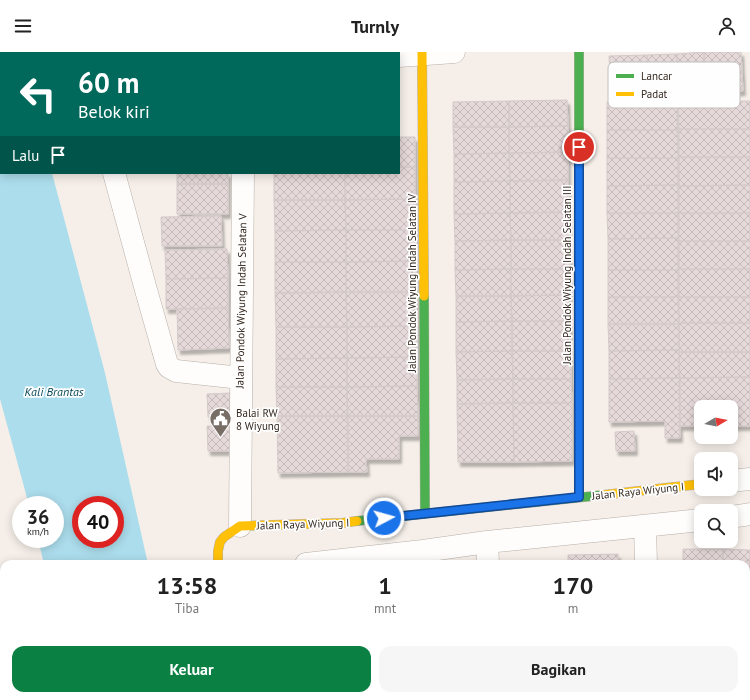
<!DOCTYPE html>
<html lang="id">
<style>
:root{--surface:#fff;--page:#f6f6f6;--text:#222;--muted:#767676;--accent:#0b8043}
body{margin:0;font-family:"PT Sans",sans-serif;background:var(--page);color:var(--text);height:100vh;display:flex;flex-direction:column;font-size:15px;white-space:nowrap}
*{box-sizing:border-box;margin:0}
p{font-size:13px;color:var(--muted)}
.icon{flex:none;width:22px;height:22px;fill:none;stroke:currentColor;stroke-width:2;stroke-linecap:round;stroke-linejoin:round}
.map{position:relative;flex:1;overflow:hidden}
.panel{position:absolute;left:0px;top:508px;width:750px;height:140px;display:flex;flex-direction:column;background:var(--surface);border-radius:12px 12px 0 0;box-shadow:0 2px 10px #0003}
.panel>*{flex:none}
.hud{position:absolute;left:0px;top:0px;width:400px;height:122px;box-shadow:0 2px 10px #0003;background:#00695c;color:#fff;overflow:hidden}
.needle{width:26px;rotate:80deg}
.buttons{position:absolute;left:694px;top:348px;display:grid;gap:8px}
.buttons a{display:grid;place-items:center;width:44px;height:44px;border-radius:8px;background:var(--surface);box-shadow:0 2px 10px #0003;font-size:20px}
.speed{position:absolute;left:12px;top:444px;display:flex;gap:8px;font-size:20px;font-weight:700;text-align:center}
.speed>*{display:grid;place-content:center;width:52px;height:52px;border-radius:50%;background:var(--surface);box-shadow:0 2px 10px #0003;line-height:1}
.speed small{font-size:10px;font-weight:400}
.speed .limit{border:6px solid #d22;background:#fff;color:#111}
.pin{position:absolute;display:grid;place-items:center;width:34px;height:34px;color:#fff;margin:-17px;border:2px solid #fff;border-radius:50%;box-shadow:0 1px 4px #0007}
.me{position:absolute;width:44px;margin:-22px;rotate:84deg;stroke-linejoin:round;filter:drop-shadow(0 0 3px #0008)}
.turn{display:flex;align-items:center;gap:14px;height:84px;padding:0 12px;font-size:18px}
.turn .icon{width:52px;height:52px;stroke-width:2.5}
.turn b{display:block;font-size:28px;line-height:34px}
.then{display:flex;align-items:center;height:38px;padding:0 12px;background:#0003;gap:8px;font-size:15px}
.eta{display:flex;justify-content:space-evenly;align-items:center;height:68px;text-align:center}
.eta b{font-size:24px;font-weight:700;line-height:28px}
.primary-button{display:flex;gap:8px;margin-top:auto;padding:8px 12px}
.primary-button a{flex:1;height:46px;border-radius:12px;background:var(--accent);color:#fff;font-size:16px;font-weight:700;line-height:46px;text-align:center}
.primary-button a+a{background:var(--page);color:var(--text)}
header{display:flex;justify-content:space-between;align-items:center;height:52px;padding:0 12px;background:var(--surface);font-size:18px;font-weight:700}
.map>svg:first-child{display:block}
.green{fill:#e9eacf}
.water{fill:#acddec;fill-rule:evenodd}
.building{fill:url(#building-cross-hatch);stroke:#d4caca;filter:url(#shadow)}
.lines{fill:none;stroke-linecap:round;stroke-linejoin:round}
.street-casing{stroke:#b7afa8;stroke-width:23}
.fast-casing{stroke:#b7afa8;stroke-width:10}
.slow-casing{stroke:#b7afa8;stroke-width:10}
.street{stroke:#fefdfc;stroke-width:22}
.fast{stroke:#4caf50;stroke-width:9}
.slow{stroke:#ffc107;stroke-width:9}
.route-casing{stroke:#114b97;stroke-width:10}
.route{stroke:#1a73e8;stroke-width:7}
.labels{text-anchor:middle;stroke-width:3.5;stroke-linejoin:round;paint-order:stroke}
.street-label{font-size:11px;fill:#34281f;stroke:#fefefe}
.poi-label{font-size:11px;fill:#34281f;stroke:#fefefe;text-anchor:start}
.water-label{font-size:12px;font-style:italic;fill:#08495a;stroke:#fefefe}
.key{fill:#fefefe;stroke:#c1bebb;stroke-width:1}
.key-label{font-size:11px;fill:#34281f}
</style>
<header><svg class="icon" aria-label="menu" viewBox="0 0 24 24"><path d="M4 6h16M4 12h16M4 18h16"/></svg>Turnly<svg class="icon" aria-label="person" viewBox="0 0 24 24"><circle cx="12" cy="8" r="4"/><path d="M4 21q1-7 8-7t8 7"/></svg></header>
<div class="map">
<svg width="750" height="648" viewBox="0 0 750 648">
<defs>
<pattern id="building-cross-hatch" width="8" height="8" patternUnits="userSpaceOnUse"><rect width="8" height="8" fill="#e6d9d9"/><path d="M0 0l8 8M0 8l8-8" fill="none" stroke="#c6baba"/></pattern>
<filter id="shadow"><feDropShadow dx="2.5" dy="4.5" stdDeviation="1" flood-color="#0004"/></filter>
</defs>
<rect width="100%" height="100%" fill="#f6efe9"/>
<path class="green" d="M419 644H469V648H420Z"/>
<path class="water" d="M0 0 21 1H1V121H52L105 321 148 512H44L38 487H55V453H29L0 347ZM81 453H115V487H81Z
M81 644H178L179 648H82Z"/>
<path class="building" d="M704 0H741L743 39 705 41Z
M704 0 705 41 678 42 677 2Z
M677 2 678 42 649 43 647 3Z
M647 3 649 43 611 45 609 4Z
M567 48 568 74 509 75V49Z
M509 49V75H453V50Z
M677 49V78H607V50Z
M678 49H750V77H679Z
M568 74V100L509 101V75Z
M453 75H509V101L454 102Z
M679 77H750V105H679Z
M607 78H677L678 106H607Z
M399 85H415V115H399Z
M568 100V128L510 129 509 101Z
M509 101 510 129 454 130V102Z
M679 105H750V133L679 134Z
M607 106H678V133L607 134Z
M399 115H415V147L345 148V121H399Z
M177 121H228V132H177Z
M274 121H345V148H274Z
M568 128 569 160 510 161V129Z
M510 129V161L454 162V130Z
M177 132H228V162H177Z
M678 133V161H607V134Z
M750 133V161H679V134Z
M415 147 416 178H346L345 148Z
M274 148H345L346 178 275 179Z
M569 160V188H511L510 161Z
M510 161 511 188 455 189 454 162Z
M607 161H678V186L608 187Z
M679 161H750V189H679Z
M221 164 222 194H162L161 165Z
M346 178V210H275V179Z
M346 178H416V209L346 210Z
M678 186V218H608V187Z
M511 188V217L455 218V189Z
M511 188H569L570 217H511Z
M679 189H750V217H679Z
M227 197 228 226 166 227 165 198Z
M416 209V240H346V210Z
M275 210H346V240L275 241Z
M511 217V244H456L455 218Z
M511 217H570V243L511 244Z
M679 217H750V245H679Z
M608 218H678V245H608Z
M228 226V256L166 257V227Z
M346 240H416L417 274 347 275Z
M346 240 347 275H276L275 241Z
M570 243V269H512L511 244Z
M456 244H511L512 269 456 270Z
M608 245H678L679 272H608Z
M679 245H750V271H679Z
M228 256 229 296 178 298 177 257Z
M512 269H570L571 299H512Z
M512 269V299L456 300V270Z
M679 271H750V300H679Z
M608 272H679V298L609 299Z
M417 274V305L347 306V275Z
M276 275H347V306L276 307Z
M679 298V326L609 327V299Z
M512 299H571V327H513Z
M512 299 513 327 457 328 456 300Z
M679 300H750V325L680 326Z
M417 305V334L347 335V306Z
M347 306V335H276V307Z
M750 325V374H731V355H701V374H680V326Z
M679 326 680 386H665V369L609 370V327Z
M513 327H571L572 351H513Z
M513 327V351L457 352V328Z
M417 334 418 364H348L347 335Z
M276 335H347V364H277Z
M230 341 231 364 208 365 207 342Z
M513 351H572V409L514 410Z
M513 351 514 410H458L457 352Z
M277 364H347L348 420 278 421Z
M348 364H418V384H399V407H366L367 420H348Z
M207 374H232V399H208Z
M634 379 635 399H616L615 380Z
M683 497H723V512H683Z
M723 497 750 498V537H746V512H723Z
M618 502V512H568V503Z
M746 550H750V577H746Z
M746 577H750V602H746Z
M746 602H750V628H746Z
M746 628H750V648H722V644H746Z
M279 644H317L306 648H281Z
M317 644H379L381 648H306Z
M521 644H572V648H521Z
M576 644H642V648H576Z
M664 644H722V648H664Z"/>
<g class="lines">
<defs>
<path id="street" d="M81 0V1
M399 4 454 0
M114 121 146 238 167 312 169 315 176 319 241 326
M731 429 750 427
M731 465 750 462
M240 474 243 121
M645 475 646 512
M487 490 488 512
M306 512 423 499 487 490 701 468
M263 644 265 648
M392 644 393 648
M493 644V648
M650 644V648"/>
<path id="fast" d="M579 0V292
M424 244 425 462
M357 469 603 443"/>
<path id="slow" d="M422 0 424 244
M579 292V445
M603 443 701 432
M218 512V499L220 490 224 485 240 474 342 471 357 469"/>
</defs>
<use href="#street" class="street-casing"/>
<use href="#fast" class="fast-casing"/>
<use href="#slow" class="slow-casing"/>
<use href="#street" class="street"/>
<use href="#fast" class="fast"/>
<use href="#slow" class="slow"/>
</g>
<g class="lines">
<defs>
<path id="route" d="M384 466 579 445V95"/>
</defs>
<use href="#route" class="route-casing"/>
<use href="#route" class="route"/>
</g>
<defs>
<symbol id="civic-pin" viewBox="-11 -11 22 30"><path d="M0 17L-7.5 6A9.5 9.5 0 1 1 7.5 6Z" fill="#786e66" stroke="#fefefe"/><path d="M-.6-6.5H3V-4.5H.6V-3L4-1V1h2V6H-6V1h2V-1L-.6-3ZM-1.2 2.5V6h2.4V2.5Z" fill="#fff"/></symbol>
</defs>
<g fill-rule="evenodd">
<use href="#civic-pin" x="208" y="354" width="25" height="34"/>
</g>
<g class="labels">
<g class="street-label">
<text transform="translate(567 223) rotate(-90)" y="4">Jalan Pondok Wiyung Indah Selatan III</text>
<text transform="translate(412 231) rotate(-90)" y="4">Jalan Pondok Wiyung Indah Selatan IV</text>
<text transform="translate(241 249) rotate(-89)" y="4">Jalan Pondok Wiyung Indah Selatan V</text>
<text transform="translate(638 439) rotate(-6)" y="4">Jalan Raya Wiyung I</text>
<text transform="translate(303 472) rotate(-2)" y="4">Jalan Raya Wiyung I</text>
</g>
<g class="poi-label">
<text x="236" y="365">Balai RW<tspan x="236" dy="13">8 Wiyung</tspan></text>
</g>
<g class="water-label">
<text x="54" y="344">Kali Brantas</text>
</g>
</g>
<rect x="608" y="10" width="132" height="46" rx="6" class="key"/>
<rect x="616" y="22" width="18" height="4" fill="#4caf50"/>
<rect x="616" y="40" width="18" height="4" fill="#ffc107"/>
<g class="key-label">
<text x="641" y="28">Lancar</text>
<text x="641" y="46">Padat</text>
</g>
</svg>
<div class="buttons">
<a><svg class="needle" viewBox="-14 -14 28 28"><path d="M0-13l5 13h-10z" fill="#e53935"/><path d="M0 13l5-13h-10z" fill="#767676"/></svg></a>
<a><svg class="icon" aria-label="sound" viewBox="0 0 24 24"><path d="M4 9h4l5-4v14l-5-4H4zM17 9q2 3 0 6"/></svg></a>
<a><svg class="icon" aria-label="search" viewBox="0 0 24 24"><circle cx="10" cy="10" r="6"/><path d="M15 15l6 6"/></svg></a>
</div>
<div class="speed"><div>36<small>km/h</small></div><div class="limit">40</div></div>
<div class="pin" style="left:579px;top:95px;background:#d93025"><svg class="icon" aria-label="arrive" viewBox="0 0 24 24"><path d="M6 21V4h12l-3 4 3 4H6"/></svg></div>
<svg class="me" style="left:384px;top:466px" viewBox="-20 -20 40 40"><circle r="17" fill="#1a73e8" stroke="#fff" stroke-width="3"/><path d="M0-11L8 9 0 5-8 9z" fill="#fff"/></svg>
<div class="hud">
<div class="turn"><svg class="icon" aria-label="left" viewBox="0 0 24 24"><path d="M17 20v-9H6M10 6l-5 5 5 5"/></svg><div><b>60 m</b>Belok kiri</div></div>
<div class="then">Lalu<svg class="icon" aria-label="arrive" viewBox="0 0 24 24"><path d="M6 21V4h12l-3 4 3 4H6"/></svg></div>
</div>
<section class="panel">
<div class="eta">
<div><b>13:58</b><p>Tiba</p></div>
<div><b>1</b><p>mnt</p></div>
<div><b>170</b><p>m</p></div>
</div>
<div class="primary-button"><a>Keluar</a><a>Bagikan</a></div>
</section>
</div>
